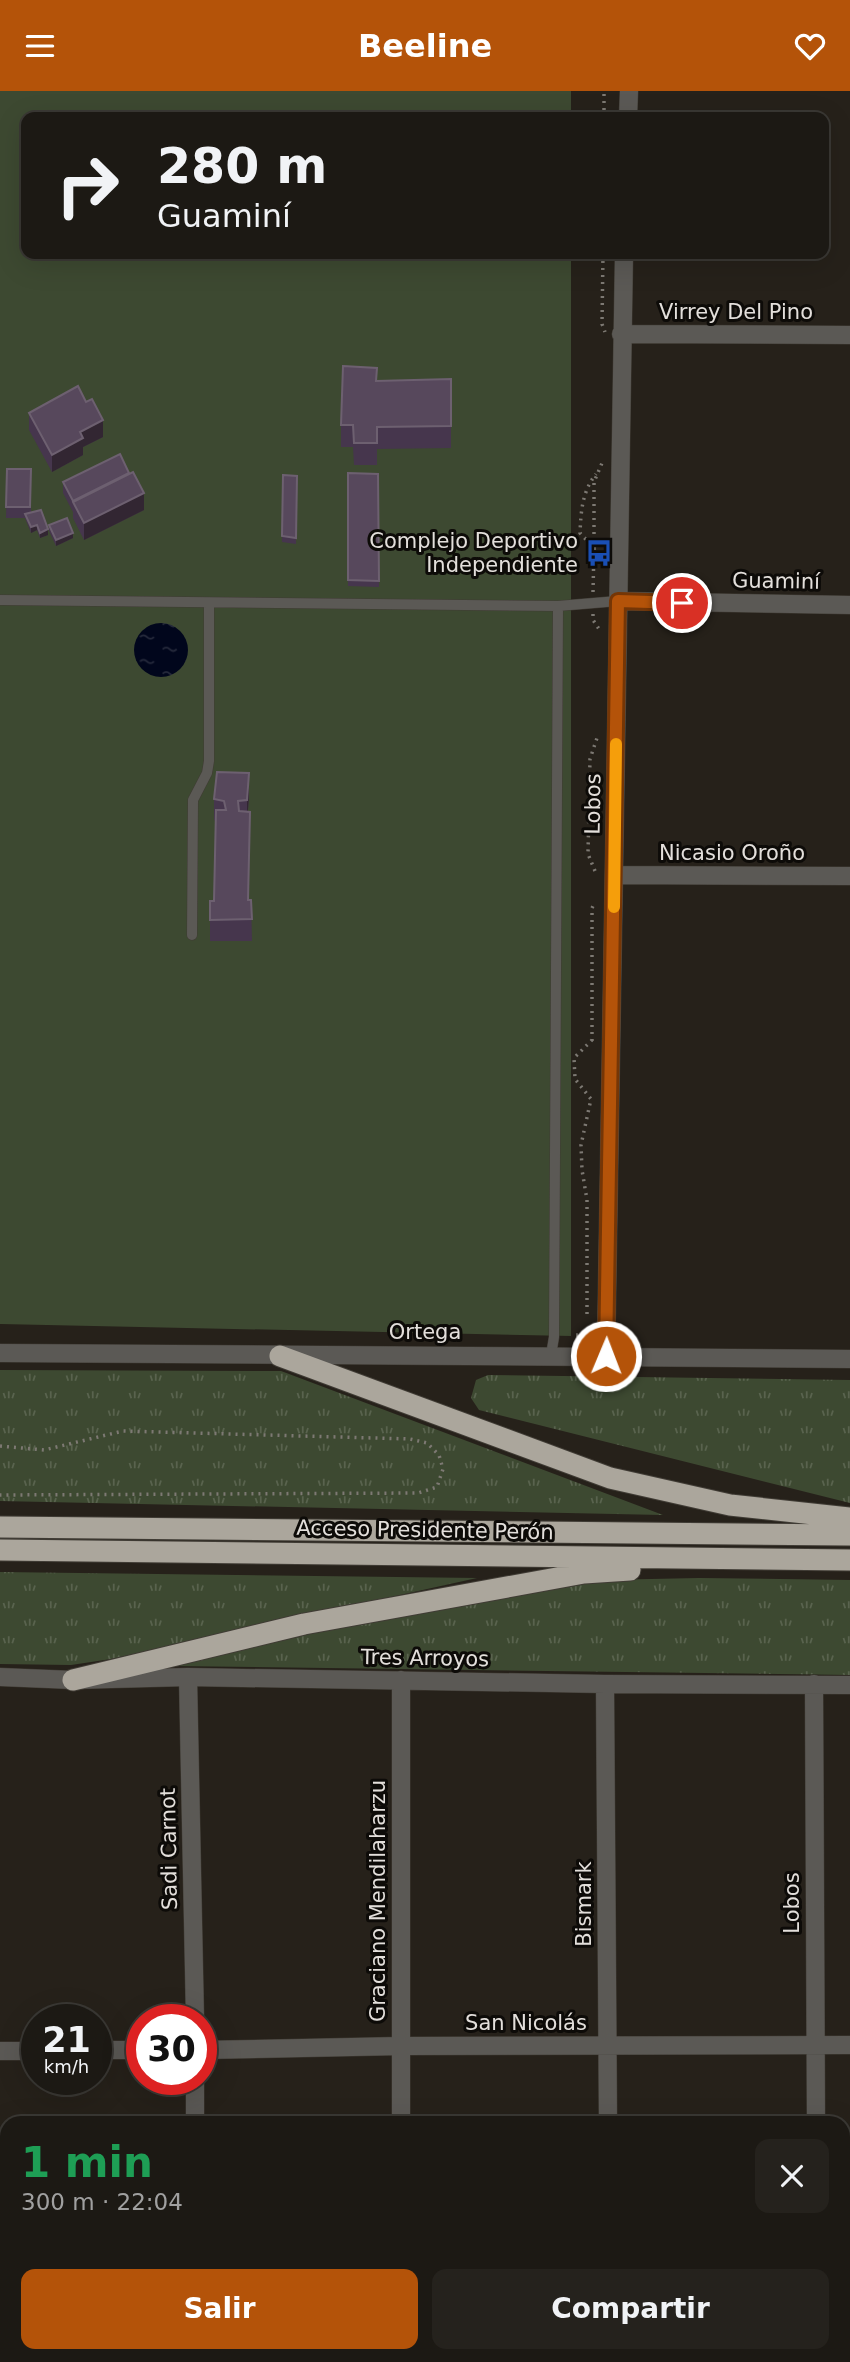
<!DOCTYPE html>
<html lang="es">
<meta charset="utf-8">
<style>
:root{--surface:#1c1914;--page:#25221d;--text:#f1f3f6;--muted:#a0a0a0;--line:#3a3834;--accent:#b45309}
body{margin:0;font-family:"DejaVu Sans",sans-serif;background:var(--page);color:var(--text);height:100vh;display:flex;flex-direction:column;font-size:26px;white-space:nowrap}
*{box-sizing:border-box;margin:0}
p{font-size:23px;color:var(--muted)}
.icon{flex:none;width:38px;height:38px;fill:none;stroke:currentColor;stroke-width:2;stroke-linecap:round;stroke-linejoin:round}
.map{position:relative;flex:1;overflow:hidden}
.drawer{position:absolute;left:0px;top:2025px;width:850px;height:247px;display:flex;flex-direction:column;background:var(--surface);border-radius:21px 21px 0 0;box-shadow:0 7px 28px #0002,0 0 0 2px var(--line)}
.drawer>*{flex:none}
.guide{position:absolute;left:21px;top:21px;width:808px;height:147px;border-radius:14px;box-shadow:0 7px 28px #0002,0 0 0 2px var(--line);background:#1c1914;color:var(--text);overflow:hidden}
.speed{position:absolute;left:21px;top:1913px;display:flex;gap:14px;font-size:35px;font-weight:700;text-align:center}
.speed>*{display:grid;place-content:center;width:91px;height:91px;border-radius:50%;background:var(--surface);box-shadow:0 7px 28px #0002,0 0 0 2px var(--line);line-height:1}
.speed small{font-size:18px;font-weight:400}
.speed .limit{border:10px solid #d22;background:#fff;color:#111}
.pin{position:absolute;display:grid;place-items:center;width:60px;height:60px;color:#fff;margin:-30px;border:4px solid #fff;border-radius:50%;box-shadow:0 2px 7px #0007}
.me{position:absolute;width:77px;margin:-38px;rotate:1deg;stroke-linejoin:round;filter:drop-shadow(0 0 5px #0008)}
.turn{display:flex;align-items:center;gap:24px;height:147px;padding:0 21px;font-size:32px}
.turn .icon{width:91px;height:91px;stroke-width:2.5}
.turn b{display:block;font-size:49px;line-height:60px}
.round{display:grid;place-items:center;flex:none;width:74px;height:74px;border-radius:14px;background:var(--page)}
.head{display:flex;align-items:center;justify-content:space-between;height:119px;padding:0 21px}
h1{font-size:42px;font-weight:700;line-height:52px;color:#1e9e55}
.primary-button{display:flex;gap:14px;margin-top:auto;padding:14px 21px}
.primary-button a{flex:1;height:80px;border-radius:14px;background:var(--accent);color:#fff;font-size:28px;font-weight:700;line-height:80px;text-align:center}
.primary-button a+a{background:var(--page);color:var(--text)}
header{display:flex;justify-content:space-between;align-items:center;height:91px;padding:0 21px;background:var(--accent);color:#fff;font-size:32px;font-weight:700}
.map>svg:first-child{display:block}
.grass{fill:url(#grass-tufts)}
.pitch{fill:#3d4931}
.water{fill:url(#water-ripples)}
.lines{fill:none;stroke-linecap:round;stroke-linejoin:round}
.lane-casing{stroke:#403c35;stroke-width:11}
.street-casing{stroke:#403c35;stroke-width:19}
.highway-casing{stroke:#403c35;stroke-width:23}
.path{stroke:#7d7973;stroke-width:3.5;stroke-dasharray:2 5;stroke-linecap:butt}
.lane{stroke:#5b5955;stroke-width:10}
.street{stroke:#5b5955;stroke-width:18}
.highway{stroke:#aba69c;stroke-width:21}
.wall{fill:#46364d}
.shaded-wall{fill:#322632}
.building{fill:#57485c;stroke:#6d6070;stroke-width:2}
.route-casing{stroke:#753606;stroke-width:18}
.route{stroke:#b45309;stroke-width:12}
.slow{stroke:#f59e0b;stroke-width:12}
.labels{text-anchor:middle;stroke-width:6;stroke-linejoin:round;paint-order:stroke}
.street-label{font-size:21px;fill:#e3dfdb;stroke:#0d0b08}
.poi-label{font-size:21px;fill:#e3dfdb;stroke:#0d0b08;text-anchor:end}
</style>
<header><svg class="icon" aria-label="menu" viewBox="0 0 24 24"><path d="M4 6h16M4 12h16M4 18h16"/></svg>Beeline<svg class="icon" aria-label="heart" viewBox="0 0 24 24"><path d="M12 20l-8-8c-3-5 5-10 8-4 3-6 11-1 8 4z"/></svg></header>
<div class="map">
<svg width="850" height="2271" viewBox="0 0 850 2271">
<defs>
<pattern id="grass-tufts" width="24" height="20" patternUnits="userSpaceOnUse" patternTransform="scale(1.75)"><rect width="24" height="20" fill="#3d4931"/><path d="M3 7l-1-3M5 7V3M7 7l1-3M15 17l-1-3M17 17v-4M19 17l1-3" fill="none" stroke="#59634e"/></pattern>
<pattern id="water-ripples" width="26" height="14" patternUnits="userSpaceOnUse" patternTransform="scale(1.75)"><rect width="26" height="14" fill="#01061c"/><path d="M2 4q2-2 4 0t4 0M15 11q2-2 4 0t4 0" fill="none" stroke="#262a3c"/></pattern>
</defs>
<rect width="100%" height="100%" fill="#26211a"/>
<path class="grass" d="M0 1279 281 1280 663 1424 0 1410Z
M488 1284 850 1289V1412L479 1319 471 1307 476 1289Z
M0 1481 477 1487 111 1568 71 1574 0 1573Z
M699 1487 850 1489V1584L172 1575 433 1513 604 1489Z"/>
<path class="pitch" d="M0 0H571V26H26V163H571V1245L0 1233Z"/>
<path class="water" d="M134 559a27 27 0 1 1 54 0a27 27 0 1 1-54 0Z"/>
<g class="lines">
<defs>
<path id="lane" d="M0 509 558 515 618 510
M192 844 193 709 207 682 209 670V512
M551 1264 554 1246 558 515"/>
<path id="street" d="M628 26 629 0
M621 243 850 244
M618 510 850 514
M615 784 850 785
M0 1262C283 1265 567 1264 850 1268
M606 1265 624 163
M0 1586 73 1589 188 1586 605 1593 850 1594
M188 1586 195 1928
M605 1593 608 2032
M814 1593 816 2032
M96 1959H142
M201 1959 401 1955 850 1954
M0 1960H37
M195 2032V1988
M401 2032V1589
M402 2264V2271
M609 2264V2271
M818 2264 819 2271
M194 2271V2264"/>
<path id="highway" d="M280 1265 610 1387 730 1414 850 1427
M0 1436 850 1444
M0 1459 850 1469
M73 1589 304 1533 584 1482 630 1479"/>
</defs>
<use href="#lane" class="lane-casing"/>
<use href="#street" class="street-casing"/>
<use href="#highway" class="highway-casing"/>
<path class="path" d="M604 26V0
M603 163 602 233 605 241
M594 457V391L602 372
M593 501 594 457 580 442C581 420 582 401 596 383
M593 523V529L599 538
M595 780 588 763 590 668 597 647
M592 950V817L595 811
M587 1223V1109L582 1079 581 1054 591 1008 575 988 574 967 592 949
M576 1244H591
M0 1355 44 1359 123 1340 410 1348 427 1352 439 1364 443 1378 437 1396 418 1402 0 1404"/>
<use href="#lane" class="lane"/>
<use href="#street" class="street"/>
<use href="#highway" class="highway"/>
</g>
<path class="wall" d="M451 288V357L377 358V374H354L353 356H341V334L377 290Z
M29 322 103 346 83 356V364L52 381 29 339Z
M7 378H31V422L48 444 40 447 37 439 31 442 25 427H6Z
M348 382 378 383 379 496 348 495Z
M283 384 297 385 296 453 282 451Z
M63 391 144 419 84 449 73 427V421L63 402Z
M49 434 73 447 56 455 49 440Z
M249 704 248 721 249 809H251L252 850H210V810H214L216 730 214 729V708Z"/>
<path class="shaded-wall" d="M103 329V346L83 356V364L52 381V364L80 341Z
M144 402V419L84 449V432Z
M37 434V439L31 442V436Z
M48 438V444L40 447V442Z
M73 442V447L56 455V449Z
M249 682V704L247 731V709Z"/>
<path class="building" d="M343 275 377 277 376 290 451 288V335L377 336V352H354L353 334H341Z
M78 295 86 311 92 308 103 329 80 341 83 347 52 364 29 322Z
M120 363 129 382 73 410 63 391Z
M7 378H31L30 416H6Z
M133 381 144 402 84 432 73 411Z
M348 382 378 383 379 490 348 489Z
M283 384 297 385 296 447 282 445Z
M41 419 48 438 40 442 37 434 31 436 25 423Z
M67 427 73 442 56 449 49 434Z
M217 681 249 682 247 709 238 710 239 720 250 721 248 809H251L252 828 210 829V810H214L216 719H226L224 710 214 708Z"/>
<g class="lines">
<defs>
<path id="route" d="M606 1265 618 510 682 512"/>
</defs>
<use href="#route" class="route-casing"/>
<use href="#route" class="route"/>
<path class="slow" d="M614 816 616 653"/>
</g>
<defs>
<symbol id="bus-bare" viewBox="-9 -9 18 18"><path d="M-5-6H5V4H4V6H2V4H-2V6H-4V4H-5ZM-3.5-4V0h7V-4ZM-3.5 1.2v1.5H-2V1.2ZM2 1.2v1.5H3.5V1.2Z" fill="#1a4fb4" stroke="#0d0b08" stroke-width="2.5" paint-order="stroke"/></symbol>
</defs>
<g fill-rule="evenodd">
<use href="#bus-bare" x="580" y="443" width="38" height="38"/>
</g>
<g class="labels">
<g class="street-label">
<text x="736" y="228">Virrey Del Pino</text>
<text transform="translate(776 490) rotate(1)" y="7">Guaminí</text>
<text transform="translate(593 713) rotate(-89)" y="7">Lobos</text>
<text x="732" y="769">Nicasio Oroño</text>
<text x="425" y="1248">Ortega</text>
<text transform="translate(425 1439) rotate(1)" y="7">Acceso Presidente Perón</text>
<text transform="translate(425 1567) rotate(1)" y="7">Tres Arroyos</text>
<text transform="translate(169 1758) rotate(-91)" y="7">Sadi Carnot</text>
<text transform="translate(378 1810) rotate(-90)" y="7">Graciano Mendilaharzu</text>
<text transform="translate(792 1812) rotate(-90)" y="7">Lobos</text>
<text transform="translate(584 1813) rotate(-90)" y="7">Bismark</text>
<text x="526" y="1939">San Nicolás</text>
</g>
<g class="poi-label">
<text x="578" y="457">Complejo Deportivo<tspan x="578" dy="24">Independiente</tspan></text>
</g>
</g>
</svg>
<div class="speed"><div>21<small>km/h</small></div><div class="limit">30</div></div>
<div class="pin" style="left:682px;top:512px;background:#d93025"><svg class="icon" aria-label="arrive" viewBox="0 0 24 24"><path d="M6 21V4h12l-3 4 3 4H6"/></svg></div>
<svg class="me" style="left:606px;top:1265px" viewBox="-20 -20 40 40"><circle r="17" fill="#b45309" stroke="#fff" stroke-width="3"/><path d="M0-11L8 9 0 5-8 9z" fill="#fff"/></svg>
<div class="guide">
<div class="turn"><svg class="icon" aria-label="right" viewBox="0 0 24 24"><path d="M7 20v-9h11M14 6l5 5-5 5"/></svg><div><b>280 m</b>Guaminí</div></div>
</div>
<section class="drawer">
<div class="head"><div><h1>1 min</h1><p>300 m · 22:04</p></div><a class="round"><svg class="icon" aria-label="close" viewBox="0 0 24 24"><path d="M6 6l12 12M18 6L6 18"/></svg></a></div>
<div class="primary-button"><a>Salir</a><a>Compartir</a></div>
</section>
</div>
